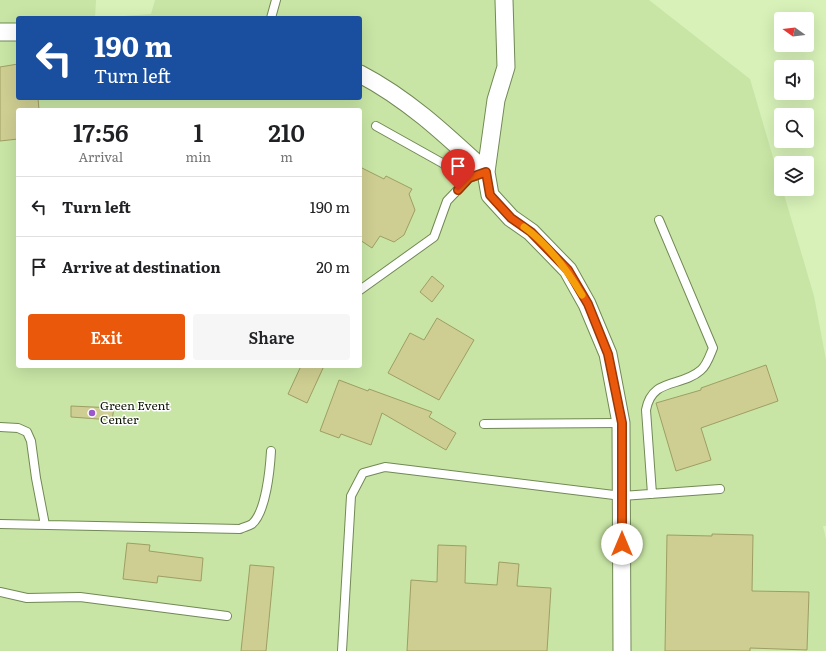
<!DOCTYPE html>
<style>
:root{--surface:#fff;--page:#f6f6f6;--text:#202124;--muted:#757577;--line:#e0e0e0;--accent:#ea580c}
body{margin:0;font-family:Literata,serif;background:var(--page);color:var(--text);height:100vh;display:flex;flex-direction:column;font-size:15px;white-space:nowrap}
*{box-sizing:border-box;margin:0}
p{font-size:13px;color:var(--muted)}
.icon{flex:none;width:22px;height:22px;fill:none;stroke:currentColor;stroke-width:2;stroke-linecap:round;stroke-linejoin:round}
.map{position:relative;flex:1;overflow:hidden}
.side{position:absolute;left:16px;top:108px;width:346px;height:260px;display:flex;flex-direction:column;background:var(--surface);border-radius:4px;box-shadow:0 4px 16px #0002}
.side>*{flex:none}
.top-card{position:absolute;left:16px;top:16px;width:346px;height:84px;border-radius:4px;box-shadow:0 4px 16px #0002;background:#1a4fa0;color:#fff;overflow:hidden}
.needle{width:26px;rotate:285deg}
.tools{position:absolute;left:774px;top:12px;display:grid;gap:8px}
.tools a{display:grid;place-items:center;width:40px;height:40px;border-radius:4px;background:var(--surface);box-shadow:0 4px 16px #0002;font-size:20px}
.pin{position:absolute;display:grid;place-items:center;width:34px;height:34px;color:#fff;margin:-41px -17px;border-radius:50% 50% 50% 0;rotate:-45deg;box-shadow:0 0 4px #0007}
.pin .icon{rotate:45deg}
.me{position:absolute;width:44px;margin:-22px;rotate:0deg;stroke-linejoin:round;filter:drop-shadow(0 0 3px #0008)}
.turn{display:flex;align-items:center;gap:14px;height:84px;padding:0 12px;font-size:18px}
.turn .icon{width:52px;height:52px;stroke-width:2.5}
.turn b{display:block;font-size:28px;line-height:34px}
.eta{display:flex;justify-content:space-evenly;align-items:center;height:68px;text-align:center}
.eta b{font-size:24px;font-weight:600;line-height:28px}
.primary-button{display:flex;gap:8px;margin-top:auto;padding:8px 12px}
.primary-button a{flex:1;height:46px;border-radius:4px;background:var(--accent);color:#fff;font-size:16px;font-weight:600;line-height:46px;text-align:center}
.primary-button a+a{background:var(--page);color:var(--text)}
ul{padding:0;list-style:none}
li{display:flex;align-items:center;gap:12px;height:60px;padding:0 12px;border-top:1px solid var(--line)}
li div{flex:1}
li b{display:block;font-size:15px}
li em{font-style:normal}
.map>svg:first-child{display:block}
.built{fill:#c8e5a5;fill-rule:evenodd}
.building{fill:#cece92;stroke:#9e9e63}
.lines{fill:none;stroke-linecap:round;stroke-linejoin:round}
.service-casing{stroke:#718954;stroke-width:10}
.minor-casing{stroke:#718954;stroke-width:19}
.service{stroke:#fff;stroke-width:8}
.minor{stroke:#fff;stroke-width:17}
.route-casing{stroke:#983908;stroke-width:10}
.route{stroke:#ea580c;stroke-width:7}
.slow{stroke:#f59e0b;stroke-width:7}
.poi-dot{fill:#9b58cd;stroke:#fff;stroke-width:1.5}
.labels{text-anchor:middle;stroke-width:3;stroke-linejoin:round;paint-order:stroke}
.poi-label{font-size:12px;fill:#0d1502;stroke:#fff;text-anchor:start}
</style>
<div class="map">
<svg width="826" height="651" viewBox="0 0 826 651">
<rect width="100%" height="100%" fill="#d7f1b8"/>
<path class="built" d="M0 0H96L95 18H18V98H360V18H96L151 14 155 0H649L750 79 814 296 826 360V526H823L826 539V651H0ZM18 110H360V366H18Z"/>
<path class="building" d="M18 64V98H38L39 110H18V139L0 141V67Z
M360 167 384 179 386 176 412 189 409 194 415 210 404 235 394 242 380 236 372 248 360 240Z
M432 276 444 286 432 302 420 292Z
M437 318 474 340 439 400 388 373 410 333 424 340Z
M766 365 778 401 701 428 711 460 676 471 656 403 701 390V388Z
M301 366H324L307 403 288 394Z
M339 380 368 391 369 389 432 412 429 417 456 433 446 450 382 413 371 445 341 434 339 438 320 431Z
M71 406 114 408 112 420 71 417Z
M712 534 753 535 752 591 809 592 807 650 750 648V651H665L667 535 712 536Z
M127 543 150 545 149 551 203 558 201 581 158 576 157 583 123 579Z
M438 545 466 546 465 583 497 585 499 562 519 564 517 586 551 588 547 651H407L411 580 437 582Z
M250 565 274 567 266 651H241Z"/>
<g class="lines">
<defs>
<path id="service" d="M271 18 276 0
M376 126 469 178
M360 290 434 237 447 201 469 178 486 172
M484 424 621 423
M0 427 18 428 27 432 31 441 36 478 45 525
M652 494 646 410C652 377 681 388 701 370 707 365 710 355 713 348L659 220
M0 524 240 529C244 527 249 526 252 524 266 512 270 469 271 451
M0 592 27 598 80 597 227 616
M342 651 351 496 363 473 385 467 622 496 720 489"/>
<path id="minor" d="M504 0 506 67 496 100 486 172 490 195 511 218 531 232 568 270 587 304 608 354 621 423 622 651
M0 32H18
M360 74C408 99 446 135 486 172"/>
</defs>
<use href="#service" class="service-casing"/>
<use href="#minor" class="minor-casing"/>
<use href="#service" class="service"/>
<use href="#minor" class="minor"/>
</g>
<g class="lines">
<defs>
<path id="route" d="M458 190 469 178 486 172 490 195 511 218 531 232 568 270 588 304 608 354 622 423V544"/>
</defs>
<use href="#route" class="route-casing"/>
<use href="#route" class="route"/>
<path class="slow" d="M524 227C548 244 567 270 582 295"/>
</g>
<circle class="poi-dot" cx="92" cy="413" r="4"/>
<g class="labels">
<g class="poi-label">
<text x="100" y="410">Green Event<tspan x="100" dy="14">Center</tspan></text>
</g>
</g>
</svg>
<div class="tools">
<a><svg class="needle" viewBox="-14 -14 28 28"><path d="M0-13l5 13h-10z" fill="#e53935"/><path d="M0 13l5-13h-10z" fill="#757577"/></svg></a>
<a><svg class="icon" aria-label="sound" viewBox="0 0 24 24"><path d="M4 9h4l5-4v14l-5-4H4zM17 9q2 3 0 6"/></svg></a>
<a><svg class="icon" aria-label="search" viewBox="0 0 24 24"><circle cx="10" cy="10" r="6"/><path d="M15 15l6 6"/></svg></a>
<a><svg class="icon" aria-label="layers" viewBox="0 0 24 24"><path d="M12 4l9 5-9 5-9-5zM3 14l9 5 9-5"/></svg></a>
</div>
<div class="pin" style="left:458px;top:190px;background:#d93025"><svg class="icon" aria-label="arrive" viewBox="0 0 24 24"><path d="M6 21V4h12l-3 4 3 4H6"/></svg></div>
<svg class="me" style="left:622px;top:544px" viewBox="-20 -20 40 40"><circle r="19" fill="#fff"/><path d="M0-13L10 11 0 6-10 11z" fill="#ea580c"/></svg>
<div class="top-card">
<div class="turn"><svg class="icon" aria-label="left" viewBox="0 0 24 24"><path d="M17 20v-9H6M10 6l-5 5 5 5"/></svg><div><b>190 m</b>Turn left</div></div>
</div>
<section class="side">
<div class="eta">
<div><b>17:56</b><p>Arrival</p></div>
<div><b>1</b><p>min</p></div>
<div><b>210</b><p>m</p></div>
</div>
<ul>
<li><svg class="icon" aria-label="left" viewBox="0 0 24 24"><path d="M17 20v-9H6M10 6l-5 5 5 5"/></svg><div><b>Turn left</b></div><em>190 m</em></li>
<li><svg class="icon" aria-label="arrive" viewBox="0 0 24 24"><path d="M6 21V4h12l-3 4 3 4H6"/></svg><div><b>Arrive at destination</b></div><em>20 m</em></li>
</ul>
<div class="primary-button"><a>Exit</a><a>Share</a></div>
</section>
</div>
